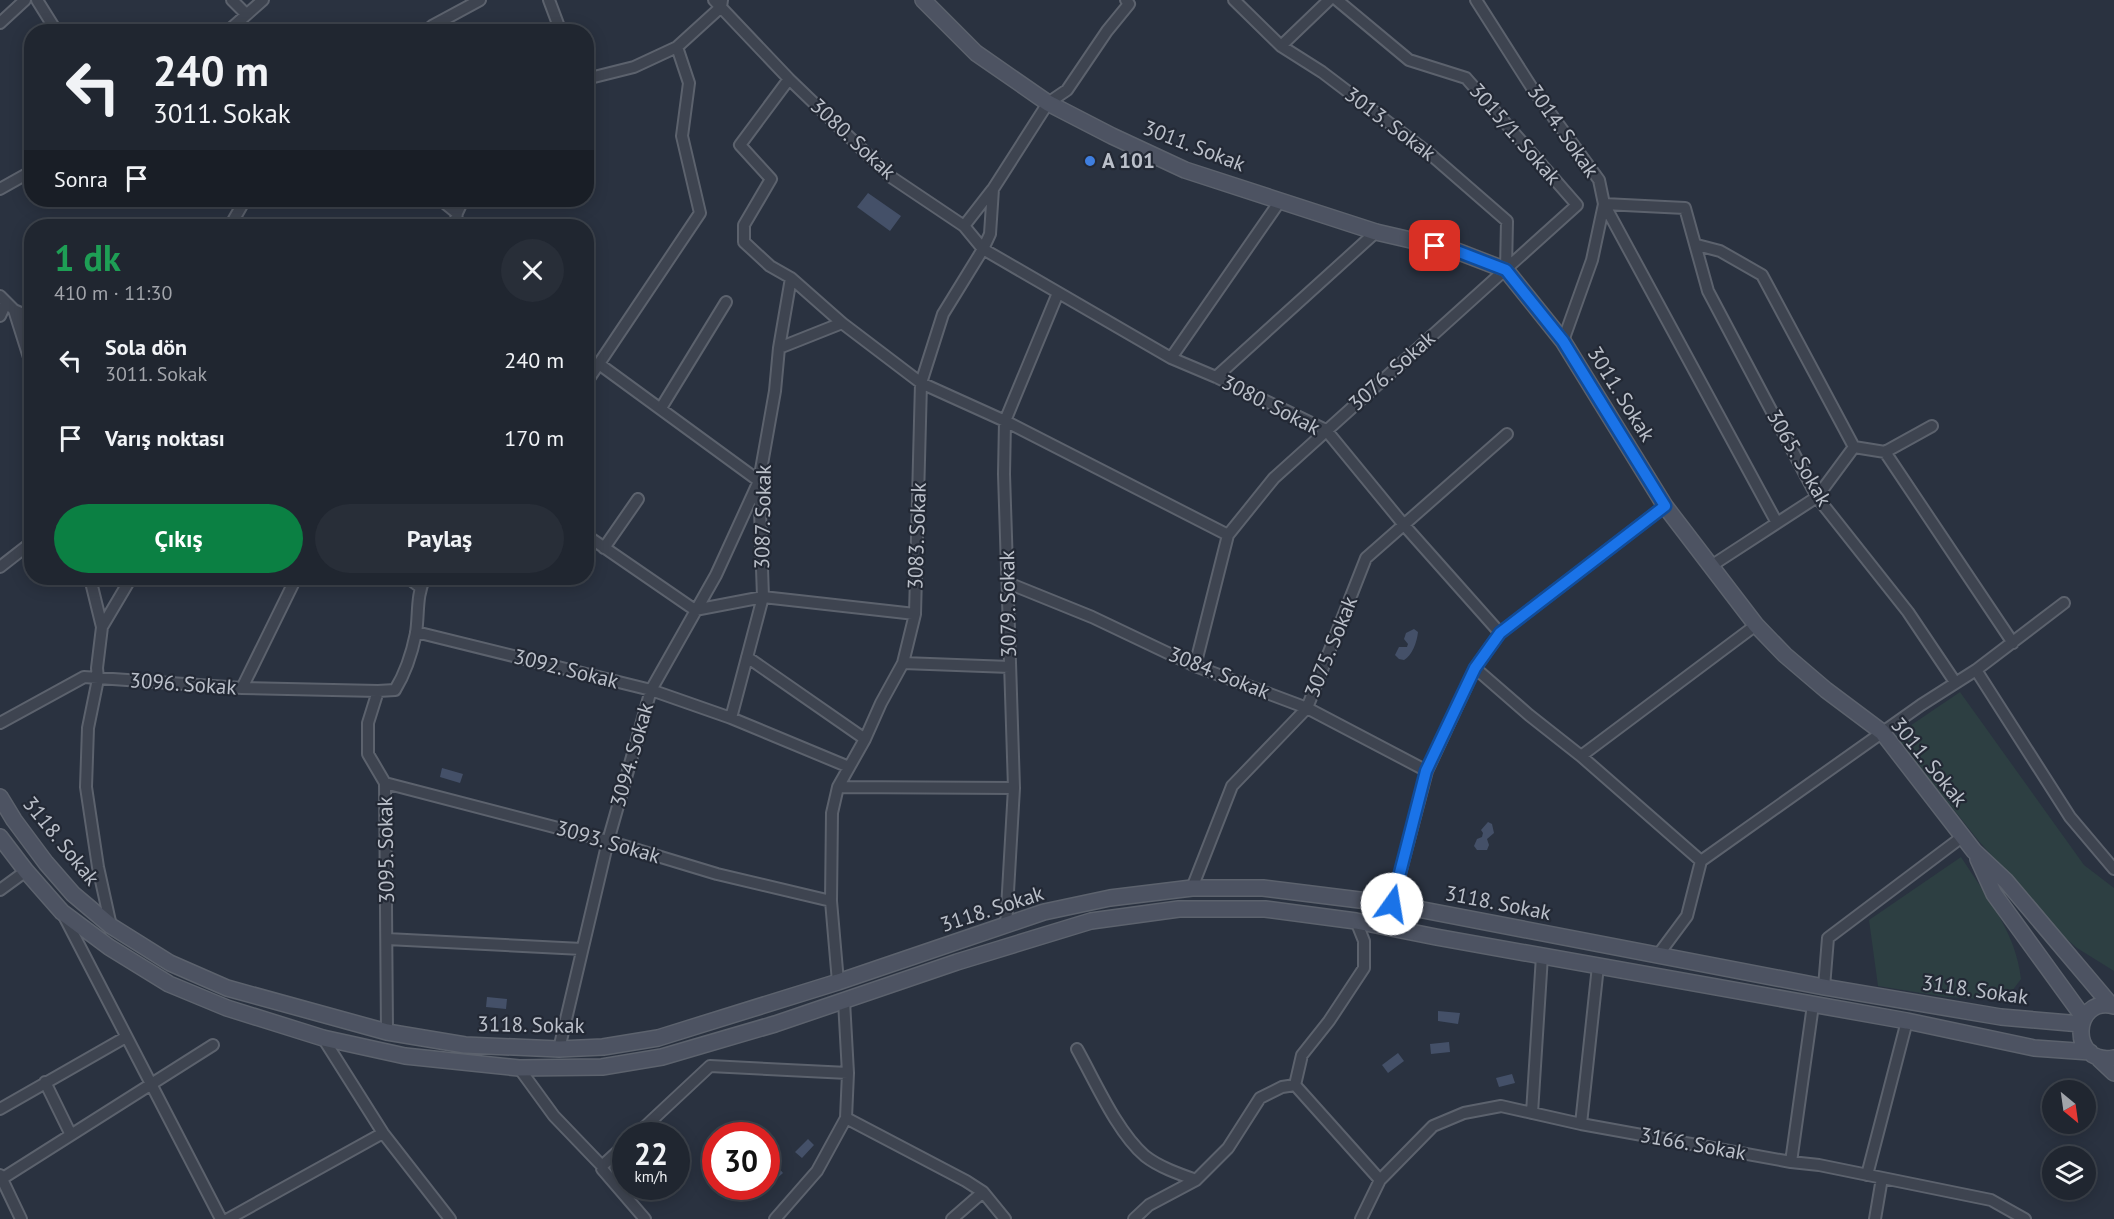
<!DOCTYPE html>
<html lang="tr">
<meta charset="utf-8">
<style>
:root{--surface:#202630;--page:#282e38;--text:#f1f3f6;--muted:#a2a5ab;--line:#3d434c;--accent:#0b8043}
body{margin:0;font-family:"PT Sans",sans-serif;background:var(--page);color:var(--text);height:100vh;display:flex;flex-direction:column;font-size:22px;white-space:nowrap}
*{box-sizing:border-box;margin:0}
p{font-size:20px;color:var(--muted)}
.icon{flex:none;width:33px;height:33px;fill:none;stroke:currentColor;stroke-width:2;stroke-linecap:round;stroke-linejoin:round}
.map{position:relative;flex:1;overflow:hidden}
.details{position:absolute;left:24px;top:219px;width:570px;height:366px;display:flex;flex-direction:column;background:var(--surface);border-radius:24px;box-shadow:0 3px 15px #0003,0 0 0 2px var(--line)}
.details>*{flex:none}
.banner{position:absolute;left:24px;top:24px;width:570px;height:183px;border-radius:24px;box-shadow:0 3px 15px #0003,0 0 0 2px var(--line);background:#202630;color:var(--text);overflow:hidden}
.needle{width:39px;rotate:151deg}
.controls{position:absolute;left:2042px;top:1080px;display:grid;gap:12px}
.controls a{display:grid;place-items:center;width:54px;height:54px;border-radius:50%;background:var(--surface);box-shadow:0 3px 15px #0003,0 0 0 2px var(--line);font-size:30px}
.speed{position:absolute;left:612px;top:1122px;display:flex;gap:12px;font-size:30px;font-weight:700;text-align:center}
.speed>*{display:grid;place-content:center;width:78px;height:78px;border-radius:50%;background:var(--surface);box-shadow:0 3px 15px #0003,0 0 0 2px var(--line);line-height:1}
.speed small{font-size:15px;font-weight:400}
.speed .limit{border:9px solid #d22;background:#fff;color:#111}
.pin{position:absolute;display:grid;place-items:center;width:51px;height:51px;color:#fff;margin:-26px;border-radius:12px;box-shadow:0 3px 9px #0006}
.me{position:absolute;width:66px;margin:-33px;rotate:13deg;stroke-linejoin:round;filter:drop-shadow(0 0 4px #0008)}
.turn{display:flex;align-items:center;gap:21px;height:126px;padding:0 30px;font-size:27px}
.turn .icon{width:78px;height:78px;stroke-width:2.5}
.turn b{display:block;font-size:42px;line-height:51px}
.then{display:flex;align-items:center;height:57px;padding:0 30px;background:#0003;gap:12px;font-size:22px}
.round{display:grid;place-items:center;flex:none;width:63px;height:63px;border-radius:32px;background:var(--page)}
.summary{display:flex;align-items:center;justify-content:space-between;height:102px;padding:0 30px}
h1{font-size:36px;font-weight:600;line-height:45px;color:#1e9e55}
.primary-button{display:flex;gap:12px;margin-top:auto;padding:12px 30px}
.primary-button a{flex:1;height:69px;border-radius:36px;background:var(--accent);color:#fff;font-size:24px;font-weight:600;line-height:69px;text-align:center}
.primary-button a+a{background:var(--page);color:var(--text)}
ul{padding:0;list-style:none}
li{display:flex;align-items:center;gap:18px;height:78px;padding:0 30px}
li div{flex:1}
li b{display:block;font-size:22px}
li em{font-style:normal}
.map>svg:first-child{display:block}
.green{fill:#2d3f42}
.water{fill:#445068}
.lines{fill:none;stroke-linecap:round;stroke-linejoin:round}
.street-casing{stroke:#5c626d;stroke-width:14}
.secondary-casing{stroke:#5c626d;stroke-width:18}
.street{stroke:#3e4450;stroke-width:10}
.secondary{stroke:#4d5362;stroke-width:15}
.route-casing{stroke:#114b97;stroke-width:15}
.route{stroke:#1a73e8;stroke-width:10}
.shop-dot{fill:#3f7fe0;stroke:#232935;stroke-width:2}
.labels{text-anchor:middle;stroke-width:4.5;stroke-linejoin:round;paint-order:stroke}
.street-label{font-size:21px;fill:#bbc0ca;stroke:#232935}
.poi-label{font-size:21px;font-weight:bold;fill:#bbc0ca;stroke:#232935;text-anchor:start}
</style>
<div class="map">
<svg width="2114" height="1219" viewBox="0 0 2114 1219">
<rect width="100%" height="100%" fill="#2a3240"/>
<path class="green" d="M1960 692 2084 865 2114 888V971L2077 948 2055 929 1978 840 1895 736Z
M1961 857C1986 896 2016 932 2021 979L2012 991 2001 1000 1946 997 1878 986 1869 920Z"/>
<path class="water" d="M868 193 901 216 890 231 857 207Z
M1414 629 1418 632C1417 642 1412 656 1404 660L1399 659 1395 655 1399 647H1407L1408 644 1404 639 1406 633Z
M442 768 463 774 460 783 440 777Z
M1488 822 1492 824 1494 833 1487 839 1489 845 1487 850H1477L1474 846 1477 839 1482 837 1483 833 1481 830Z
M487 997 507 999 506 1009 486 1007Z
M1438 1011 1460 1013 1458 1024 1438 1021Z
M1449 1042 1450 1052 1431 1054 1430 1044Z
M1398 1053 1404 1061 1388 1073 1382 1065Z
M1512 1074 1515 1083 1499 1087 1496 1078Z
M808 1139 814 1145 802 1158 795 1152Z
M777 1166 783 1173 768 1186 767 1175Z"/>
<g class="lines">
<defs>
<path id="street" d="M37 0 57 32
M232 0 246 14
M549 0 561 32
M714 0 789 79 891 177 964 226 992 190
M1234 0 1281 46 1322 72 1430 154 1507 221 1506 270
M1476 0 1532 88 1599 180 1604 204 1592 260 1563 341
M0 23 25 0
M227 32 263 0
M425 32 432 26 480 0
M1281 46 1329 0
M586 79 634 67 677 47 721 7 722 0
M0 189 32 171
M441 200 457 213
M1604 204 1685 208 1708 291 1817 497 1908 612 1955 682
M1604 204 1777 523
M230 226 245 200
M455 226 457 213 463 200
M964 226 983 249 1171 358 1216 377 1326 430 1404 525 1500 633
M1697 245 1720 251 1762 275 1854 447
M0 296 14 310 32 367
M14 310 32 318
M0 316 6 303
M842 323 921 383 1005 421 1228 535
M779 348 842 323 791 278 770 266 744 242V225L771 179 740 145 789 79
M1171 358 1280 201
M599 364 759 481
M1216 377 1376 232
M586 383 700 213 682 136 689 83 677 47
M661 408 726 302
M1885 452 2013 643
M586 535 695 610
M604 548 638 499
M1711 566 1817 497 1854 447 1885 452 1932 426
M0 567 32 542
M90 578 102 627 97 668 98 679 88 728 86 787 98 867 111 926
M408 578 420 587
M1008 583 1092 617 1195 666 1307 708 1427 771
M695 610 763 597 915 614
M102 627 131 578
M416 632 651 690 731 718 849 767
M747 657 865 739
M903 663 1010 667
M1195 666 1228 535 1274 478 1577 205 1466 78 1409 60 1337 0
M1475 668 1529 715 1581 756 1701 861
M1976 670 2064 603
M242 688 296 578
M378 691 368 723V754L385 783 387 1032
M731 718 763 597 759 481 775 391 779 348 791 278
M0 723 84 677 242 688 378 691 395 690C406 672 412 653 416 633 419 614 416 595 425 578
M1581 756 1756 625
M385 783 608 841 717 874 831 901
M838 787 1014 788
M1701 861 1921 705 1976 670 2070 817 2114 869
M1192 888 1232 786 1307 708 1366 558 1507 434
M0 890 26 871
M1392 904 1427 771 1475 668 1500 633 1665 506
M64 916 221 1219
M1006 926 1014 788 1004 474 1005 421 1058 293
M387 939 582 949
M1658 955 1687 916 1701 861
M838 982 831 901 832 813 838 787 865 739 881 703 903 663 915 614 921 383 943 314 983 249 990 234 993 189 1048 103 1067 90 1107 31 1129 4 1126 0
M1824 987 1828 938 1962 837
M323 1038 383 1133 450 1219
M559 1049 608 841 651 690 716 575 759 481
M1077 1049C1095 1081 1117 1132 1145 1156 1159 1167 1179 1174 1196 1180
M519 1068 554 1116 602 1166V1169L645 1219
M45 1082 71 1135
M1295 1085 1302 1055 1329 1021 1364 968V941L1356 921
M1295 1085 1380 1180
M0 1109 126 1037
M1532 1113 1542 956
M846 1118 966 1181 983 1192 1005 1219
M1581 1124 1598 966
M635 1136 710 1066 848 1073
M1791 1162 1813 1005
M602 1166 626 1144
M0 1175 21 1219
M1867 1175 1907 1021
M3 1178 213 1045
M228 1219 383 1133
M775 1219 817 1171 846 1118 848 1073 844 1001
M952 1219 983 1192
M1134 1219 1149 1205 1196 1180 1228 1148 1260 1098 1282 1087 1295 1085
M1361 1219 1380 1180 1433 1126 1464 1113 1501 1106 1581 1124 1791 1162 1819 1165 1991 1200 2025 1219
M1875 1219 1882 1178"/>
<path id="secondary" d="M923 0 976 53 1048 103 1112 136 1185 170 1376 232 1454 250 1506 270 1563 341 1665 506 1756 625 1785 655 1826 690 1882 732 1974 851 2006 881 2110 1004
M0 797 14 820 46 863 73 894 111 926 170 963 227 988 387 1032 465 1045 559 1049 603 1047 658 1038 838 982 1044 912 1110 898 1192 888H1263L1392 904 1824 987 2001 1017 2081 1024
M0 837 26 871 62 912 109 947 169 984 227 1008 323 1038 405 1056 519 1068 602 1067 662 1057 775 1024 957 962 1091 921 1179 909H1265L1356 921 1436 937 1907 1021 2034 1048 2090 1052
M1978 859 1994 894 2084 1018
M2114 1006C2072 995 2068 1066 2114 1058
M2097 1057 2114 1073"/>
</defs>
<use href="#street" class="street-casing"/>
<use href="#secondary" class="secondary-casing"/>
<use href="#street" class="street"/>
<use href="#secondary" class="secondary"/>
</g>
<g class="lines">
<defs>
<path id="route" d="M1392 904 1426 771 1475 668 1500 633 1665 506 1563 341 1506 270 1454 250 1435 246"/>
</defs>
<use href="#route" class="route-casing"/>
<use href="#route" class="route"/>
</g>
<circle class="shop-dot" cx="1090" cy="161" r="6"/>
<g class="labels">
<g class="street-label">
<text transform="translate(1390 124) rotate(37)" y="7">3013. Sokak</text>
<text transform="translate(1563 131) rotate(55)" y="7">3014. Sokak</text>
<text transform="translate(1515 134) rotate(49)" y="7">3015/1. Sokak</text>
<text transform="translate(853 139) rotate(43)" y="7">3080. Sokak</text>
<text transform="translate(1194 146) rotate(21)" y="7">3011. Sokak</text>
<text transform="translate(1392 371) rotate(-42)" y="7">3076. Sokak</text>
<text transform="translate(1621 394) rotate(58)" y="7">3011. Sokak</text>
<text transform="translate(1271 405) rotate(27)" y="7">3080. Sokak</text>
<text transform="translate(1799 458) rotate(60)" y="7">3065. Sokak</text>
<text transform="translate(763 517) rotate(-89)" y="7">3087. Sokak</text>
<text transform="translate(917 536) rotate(-88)" y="7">3083. Sokak</text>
<text transform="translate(1008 604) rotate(-91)" y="7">3079. Sokak</text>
<text transform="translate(1331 647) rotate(-68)" y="7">3075. Sokak</text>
<text transform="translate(566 669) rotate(14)" y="7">3092. Sokak</text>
<text transform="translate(1219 673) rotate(22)" y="7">3084. Sokak</text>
<text transform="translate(183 684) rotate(4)" y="7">3096. Sokak</text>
<text transform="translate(632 755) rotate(-74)" y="7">3094. Sokak</text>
<text transform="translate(1929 762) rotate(51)" y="7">3011. Sokak</text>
<text transform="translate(61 841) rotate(51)" y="7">3118. Sokak</text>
<text transform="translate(608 842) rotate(16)" y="7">3093. Sokak</text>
<text transform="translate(386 850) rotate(-91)" y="7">3095. Sokak</text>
<text transform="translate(1498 903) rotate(11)" y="7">3118. Sokak</text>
<text transform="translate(992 909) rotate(-18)" y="7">3118. Sokak</text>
<text transform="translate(1975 990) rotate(8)" y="7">3118. Sokak</text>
<text transform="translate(531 1025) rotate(1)" y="7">3118. Sokak</text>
<text transform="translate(1693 1144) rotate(10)" y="7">3166. Sokak</text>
</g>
<g class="poi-label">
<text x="1102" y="168">A 101</text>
</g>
</g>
</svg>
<div class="controls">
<a><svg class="needle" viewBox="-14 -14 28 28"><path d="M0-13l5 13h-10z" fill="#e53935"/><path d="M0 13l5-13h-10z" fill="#a2a5ab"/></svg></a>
<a><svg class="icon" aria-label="layers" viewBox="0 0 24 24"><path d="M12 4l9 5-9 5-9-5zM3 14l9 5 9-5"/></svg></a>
</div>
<div class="speed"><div>22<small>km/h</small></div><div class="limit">30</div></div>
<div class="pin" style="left:1435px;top:246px;background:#d93025"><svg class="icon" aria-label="arrive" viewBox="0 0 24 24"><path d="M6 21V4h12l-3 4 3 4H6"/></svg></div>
<svg class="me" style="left:1392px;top:904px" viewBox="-20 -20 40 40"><circle r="19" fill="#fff"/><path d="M0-13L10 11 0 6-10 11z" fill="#1a73e8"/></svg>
<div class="banner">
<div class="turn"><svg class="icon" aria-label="left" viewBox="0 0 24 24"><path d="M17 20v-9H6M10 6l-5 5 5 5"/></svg><div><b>240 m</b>3011. Sokak</div></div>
<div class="then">Sonra<svg class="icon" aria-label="arrive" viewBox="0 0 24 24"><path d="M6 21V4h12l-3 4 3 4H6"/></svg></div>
</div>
<section class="details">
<div class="summary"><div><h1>1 dk</h1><p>410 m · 11:30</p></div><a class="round"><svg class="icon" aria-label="close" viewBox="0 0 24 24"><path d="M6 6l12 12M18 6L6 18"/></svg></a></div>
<ul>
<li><svg class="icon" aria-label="left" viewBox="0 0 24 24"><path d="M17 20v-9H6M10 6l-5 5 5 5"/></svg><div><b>Sola dön</b><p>3011. Sokak</p></div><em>240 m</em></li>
<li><svg class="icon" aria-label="arrive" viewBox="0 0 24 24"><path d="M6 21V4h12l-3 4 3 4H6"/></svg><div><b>Varış noktası</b></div><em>170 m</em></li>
</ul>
<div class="primary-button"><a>Çıkış</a><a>Paylaş</a></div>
</section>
</div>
